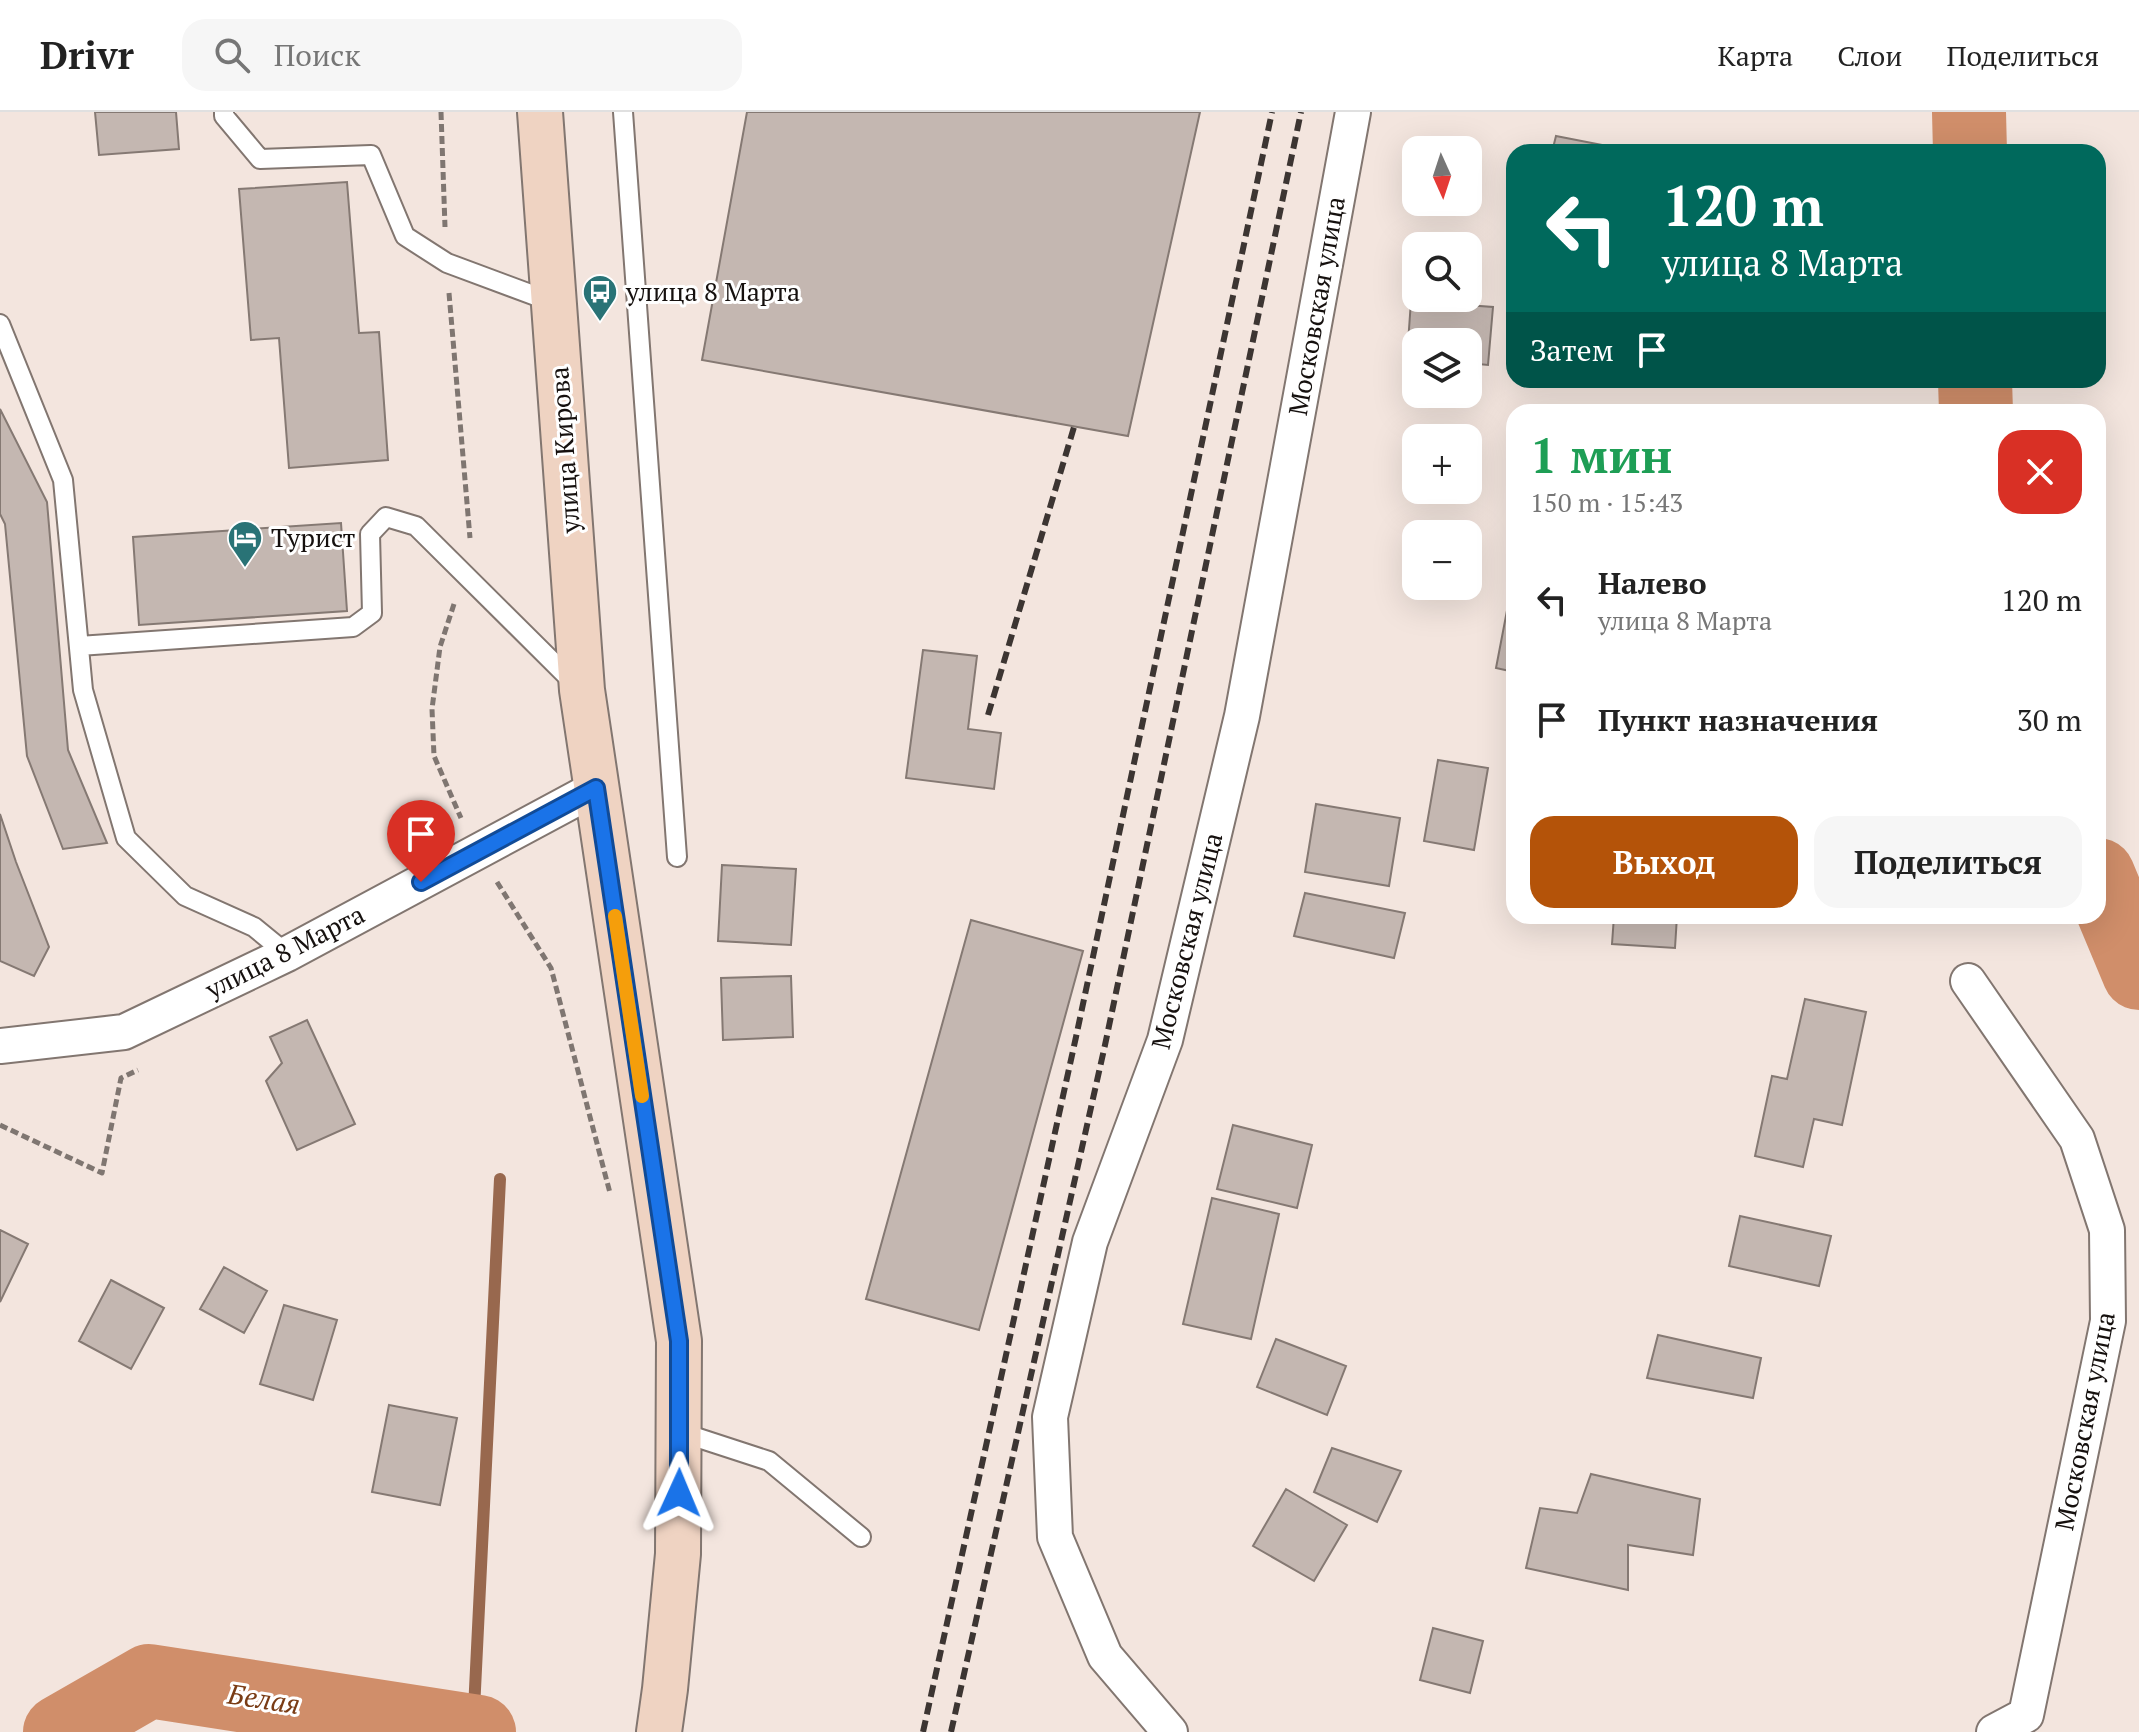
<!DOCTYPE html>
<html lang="ru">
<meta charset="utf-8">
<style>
:root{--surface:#fff;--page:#f6f6f6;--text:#222;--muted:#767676;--line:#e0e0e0;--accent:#b45309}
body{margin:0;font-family:"PT Serif",serif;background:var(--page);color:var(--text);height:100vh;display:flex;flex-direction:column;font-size:30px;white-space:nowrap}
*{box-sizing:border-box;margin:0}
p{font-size:26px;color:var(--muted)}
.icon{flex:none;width:44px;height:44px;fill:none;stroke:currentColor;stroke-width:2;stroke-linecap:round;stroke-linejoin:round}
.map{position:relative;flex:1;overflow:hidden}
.panel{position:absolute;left:1506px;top:292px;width:600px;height:520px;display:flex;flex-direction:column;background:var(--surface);border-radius:24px;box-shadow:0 8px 32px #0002}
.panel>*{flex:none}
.hud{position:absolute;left:1506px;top:32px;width:600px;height:244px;border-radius:24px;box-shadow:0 8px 32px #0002;background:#00695c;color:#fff;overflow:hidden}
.needle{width:52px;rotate:177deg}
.fabs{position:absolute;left:1402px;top:24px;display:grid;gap:16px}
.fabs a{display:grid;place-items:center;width:80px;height:80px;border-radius:16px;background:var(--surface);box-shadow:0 8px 32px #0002;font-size:40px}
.pin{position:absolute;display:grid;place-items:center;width:68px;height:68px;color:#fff;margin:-82px -34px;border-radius:50% 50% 50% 0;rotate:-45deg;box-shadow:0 0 8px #0007}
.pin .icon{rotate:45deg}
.me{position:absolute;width:88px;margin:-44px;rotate:1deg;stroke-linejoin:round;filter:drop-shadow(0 0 6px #0008)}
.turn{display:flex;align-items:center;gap:28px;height:168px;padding:0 24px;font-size:36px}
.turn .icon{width:104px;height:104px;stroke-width:2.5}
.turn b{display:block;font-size:56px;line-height:68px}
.then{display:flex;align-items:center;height:76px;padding:0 24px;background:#0003;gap:16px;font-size:30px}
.round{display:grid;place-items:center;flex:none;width:84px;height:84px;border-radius:24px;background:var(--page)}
.head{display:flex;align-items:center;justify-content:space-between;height:136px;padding:0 24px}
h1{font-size:48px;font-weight:700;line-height:60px;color:#1e9e55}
.button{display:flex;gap:16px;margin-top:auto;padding:16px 24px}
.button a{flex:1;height:92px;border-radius:24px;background:var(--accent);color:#fff;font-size:32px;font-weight:700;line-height:92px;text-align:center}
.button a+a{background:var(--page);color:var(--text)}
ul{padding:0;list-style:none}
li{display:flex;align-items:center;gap:24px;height:120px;padding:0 24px}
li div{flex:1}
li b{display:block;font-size:30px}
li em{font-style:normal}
header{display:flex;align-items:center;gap:48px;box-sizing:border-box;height:112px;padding:0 40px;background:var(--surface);border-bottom:2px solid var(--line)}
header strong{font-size:38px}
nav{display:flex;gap:44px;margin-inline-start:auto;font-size:28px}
.search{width:560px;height:72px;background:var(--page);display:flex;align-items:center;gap:20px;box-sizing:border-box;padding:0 28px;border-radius:24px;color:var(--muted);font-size:30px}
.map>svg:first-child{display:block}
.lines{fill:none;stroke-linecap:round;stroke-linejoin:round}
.stream{stroke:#98684e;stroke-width:12}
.river{stroke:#d08e6a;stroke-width:74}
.building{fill:#c4b7b1;stroke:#857973;stroke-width:2}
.lane-casing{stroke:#827670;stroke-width:22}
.street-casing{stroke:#827670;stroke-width:38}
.secondary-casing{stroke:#827670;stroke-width:48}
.path{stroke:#7f7671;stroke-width:5;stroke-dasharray:8 4;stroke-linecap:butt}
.lane{stroke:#fff;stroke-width:18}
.street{stroke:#fff;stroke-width:34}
.secondary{stroke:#efd3c2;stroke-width:44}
.rail{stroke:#3c3532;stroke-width:6;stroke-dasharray:12 6;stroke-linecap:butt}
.route-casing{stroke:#114b97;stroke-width:20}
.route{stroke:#1a73e8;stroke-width:14}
.slow{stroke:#f59e0b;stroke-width:14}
.labels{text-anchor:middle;stroke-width:6;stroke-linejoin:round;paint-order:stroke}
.poi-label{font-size:26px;fill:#15100e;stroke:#fff;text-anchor:start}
.street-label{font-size:26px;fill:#15100e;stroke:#fff}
.water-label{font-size:28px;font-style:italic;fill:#7a3c15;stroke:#fff}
</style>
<header>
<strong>Drivr</strong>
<div class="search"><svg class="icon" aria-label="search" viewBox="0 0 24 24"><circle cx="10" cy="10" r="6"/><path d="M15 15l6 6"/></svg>Поиск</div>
<nav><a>Карта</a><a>Слои</a><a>Поделиться</a></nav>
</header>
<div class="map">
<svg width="2139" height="1620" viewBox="0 0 2139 1620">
<rect width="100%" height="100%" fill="#f3e5de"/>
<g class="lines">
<path class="stream" d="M473 1618 500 1067"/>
<path class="river" d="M1969 0 1970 40
M1975 268 1976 300
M2098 763 2139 861
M60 1620 149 1569 479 1620"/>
</g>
<path class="building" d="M95 0H176L179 37 99 43Z
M747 0H1200L1128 324 702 248Z
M1556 24 1638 40H1552Z
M347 70 359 221 379 220 388 348 289 356 279 226 251 228 239 77Z
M1411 189 1493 195 1488 253 1468 251V230H1416V246L1407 245Z
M0 297 47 390 68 638 107 731 63 737 27 644 5 412 0 402Z
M341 411 347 499 139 513 133 425Z
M1514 462V560L1496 556Z
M923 538 977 544 968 617 1001 621 994 677 906 666Z
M1438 648 1488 656 1474 738 1424 729Z
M1316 692 1400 706 1389 774 1305 760Z
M0 702 16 750 49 835 34 864 0 849Z
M722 753 796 757 791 833 718 829Z
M1305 781 1405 801 1394 846 1294 824Z
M1614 804H1677L1675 836 1612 832Z
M971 808 1083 839 979 1218 866 1187Z
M791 864 793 925 723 928 721 866Z
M1805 887 1866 900 1842 1013 1814 1007 1803 1055 1755 1044 1772 964 1787 967Z
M307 908 355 1012 297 1038 266 969 282 951 270 925Z
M1233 1013 1312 1033 1297 1096 1217 1077Z
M1212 1086 1279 1102 1251 1227 1183 1212Z
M1740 1104 1831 1124 1819 1174 1729 1154Z
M0 1118 28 1132 0 1190Z
M224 1155 267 1179 244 1221 200 1197Z
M111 1168 164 1196 131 1257 79 1229Z
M284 1193 337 1208 313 1288 260 1272Z
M1658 1223 1761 1246 1753 1286 1647 1266Z
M1276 1227 1346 1254 1327 1303 1257 1275Z
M389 1293 457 1306 440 1393 372 1380Z
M1332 1336 1401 1359 1377 1410 1314 1380Z
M1591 1362 1700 1387 1693 1443 1628 1433V1478L1526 1456 1540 1396 1577 1401Z
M1286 1377 1347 1413 1314 1469 1253 1434Z
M1433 1516 1483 1529 1470 1581 1420 1568Z"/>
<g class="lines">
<defs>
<path id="lane" d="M224 0V4L260 47 371 43 405 124 447 151 552 190
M623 0 677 745
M0 212 63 368 83 578 126 726 185 784 254 815 287 842
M79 534 353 515 372 501 370 422 386 405 416 414 574 571
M680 1320 769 1349 861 1425"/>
<path id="street" d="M1968 869 2077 1027 2107 1118 2108 1209 2026 1603 1994 1620
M0 934 124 920 287 842 596 676
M1170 1620 1105 1544 1055 1425 1050 1305 1090 1130 1165 928 1242 604 1353 0"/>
<path id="secondary" d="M540 0 582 578 679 1229 678 1442 665 1577 659 1620"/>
</defs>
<use href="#lane" class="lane-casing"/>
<use href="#street" class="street-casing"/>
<use href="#secondary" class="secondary-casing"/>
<path class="path" d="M441 0 445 115
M449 181 470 426
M454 492 440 535 432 597 434 644 461 706
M497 770 551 856 610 1081
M0 1013 102 1061 121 966 138 958"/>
<use href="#lane" class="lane"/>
<use href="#street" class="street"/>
<use href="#secondary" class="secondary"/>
<path class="rail" d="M988 603 1074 315
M923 1620 1076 925 1272 0
M951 1620 1105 933 1301 0"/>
</g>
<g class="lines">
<defs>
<path id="route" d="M421 770 596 676 679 1229V1381"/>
</defs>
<use href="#route" class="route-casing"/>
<use href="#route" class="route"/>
<path class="slow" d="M615 804 642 984"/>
</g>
<defs>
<symbol id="bus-pin" viewBox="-11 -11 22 30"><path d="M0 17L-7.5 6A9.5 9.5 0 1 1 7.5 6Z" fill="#297376" stroke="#fff"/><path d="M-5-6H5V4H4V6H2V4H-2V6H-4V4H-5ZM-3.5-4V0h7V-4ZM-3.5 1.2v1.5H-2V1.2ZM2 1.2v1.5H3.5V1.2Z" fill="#fff"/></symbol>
<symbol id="hotel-pin" viewBox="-11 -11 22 30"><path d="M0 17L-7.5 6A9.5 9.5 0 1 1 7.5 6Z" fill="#297376" stroke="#fff"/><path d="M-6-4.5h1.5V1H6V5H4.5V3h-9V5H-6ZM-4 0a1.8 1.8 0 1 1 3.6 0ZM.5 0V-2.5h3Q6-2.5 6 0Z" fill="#fff"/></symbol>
</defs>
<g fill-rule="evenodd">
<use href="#bus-pin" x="580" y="160" width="40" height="54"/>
<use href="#hotel-pin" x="225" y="406" width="40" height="54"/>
</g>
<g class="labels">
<g class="poi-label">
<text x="626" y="189">улица 8 Марта</text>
<text x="271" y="435">Турист</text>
</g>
<g class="street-label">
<text transform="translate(1317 194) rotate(-80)" y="9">Московская улица</text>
<text transform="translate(565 338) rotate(-94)" y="9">улица Кирова</text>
<text transform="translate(1187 829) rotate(-76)" y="9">Московская улица</text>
<text transform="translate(285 840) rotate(-27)" y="9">улица 8 Марта</text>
<text transform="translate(2085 1309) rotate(-79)" y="9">Московская улица</text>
</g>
<g class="water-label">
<text transform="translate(264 1587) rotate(9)" y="10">Белая</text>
</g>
</g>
</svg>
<div class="fabs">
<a><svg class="needle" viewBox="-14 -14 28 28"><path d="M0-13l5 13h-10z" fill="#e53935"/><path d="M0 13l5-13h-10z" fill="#767676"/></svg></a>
<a><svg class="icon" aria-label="search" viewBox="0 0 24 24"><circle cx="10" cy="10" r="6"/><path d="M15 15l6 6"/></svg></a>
<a><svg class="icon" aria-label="layers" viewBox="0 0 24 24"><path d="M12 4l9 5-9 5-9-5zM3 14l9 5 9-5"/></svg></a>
<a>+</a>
<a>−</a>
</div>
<div class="pin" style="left:421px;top:770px;background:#d93025"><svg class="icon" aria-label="arrive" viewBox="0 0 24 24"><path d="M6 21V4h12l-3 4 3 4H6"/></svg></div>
<svg class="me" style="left:679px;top:1381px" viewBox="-20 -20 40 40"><path d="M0-17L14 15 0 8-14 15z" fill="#1a73e8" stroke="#fff" stroke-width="4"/></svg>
<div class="hud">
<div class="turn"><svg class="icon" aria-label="left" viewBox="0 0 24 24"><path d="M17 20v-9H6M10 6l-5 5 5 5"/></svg><div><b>120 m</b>улица 8 Марта</div></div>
<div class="then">Затем<svg class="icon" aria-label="arrive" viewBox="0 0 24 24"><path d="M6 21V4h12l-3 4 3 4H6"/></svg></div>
</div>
<section class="panel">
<div class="head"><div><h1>1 мин</h1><p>150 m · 15:43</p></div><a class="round" style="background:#d93025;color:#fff"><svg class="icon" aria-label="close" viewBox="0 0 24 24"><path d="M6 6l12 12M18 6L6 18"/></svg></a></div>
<ul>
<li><svg class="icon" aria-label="left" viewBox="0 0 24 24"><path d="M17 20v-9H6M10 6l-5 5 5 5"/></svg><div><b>Налево</b><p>улица 8 Марта</p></div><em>120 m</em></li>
<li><svg class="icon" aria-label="arrive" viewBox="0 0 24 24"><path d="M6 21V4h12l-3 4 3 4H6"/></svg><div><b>Пункт назначения</b></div><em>30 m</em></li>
</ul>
<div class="button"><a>Выход</a><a>Поделиться</a></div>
</section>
</div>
